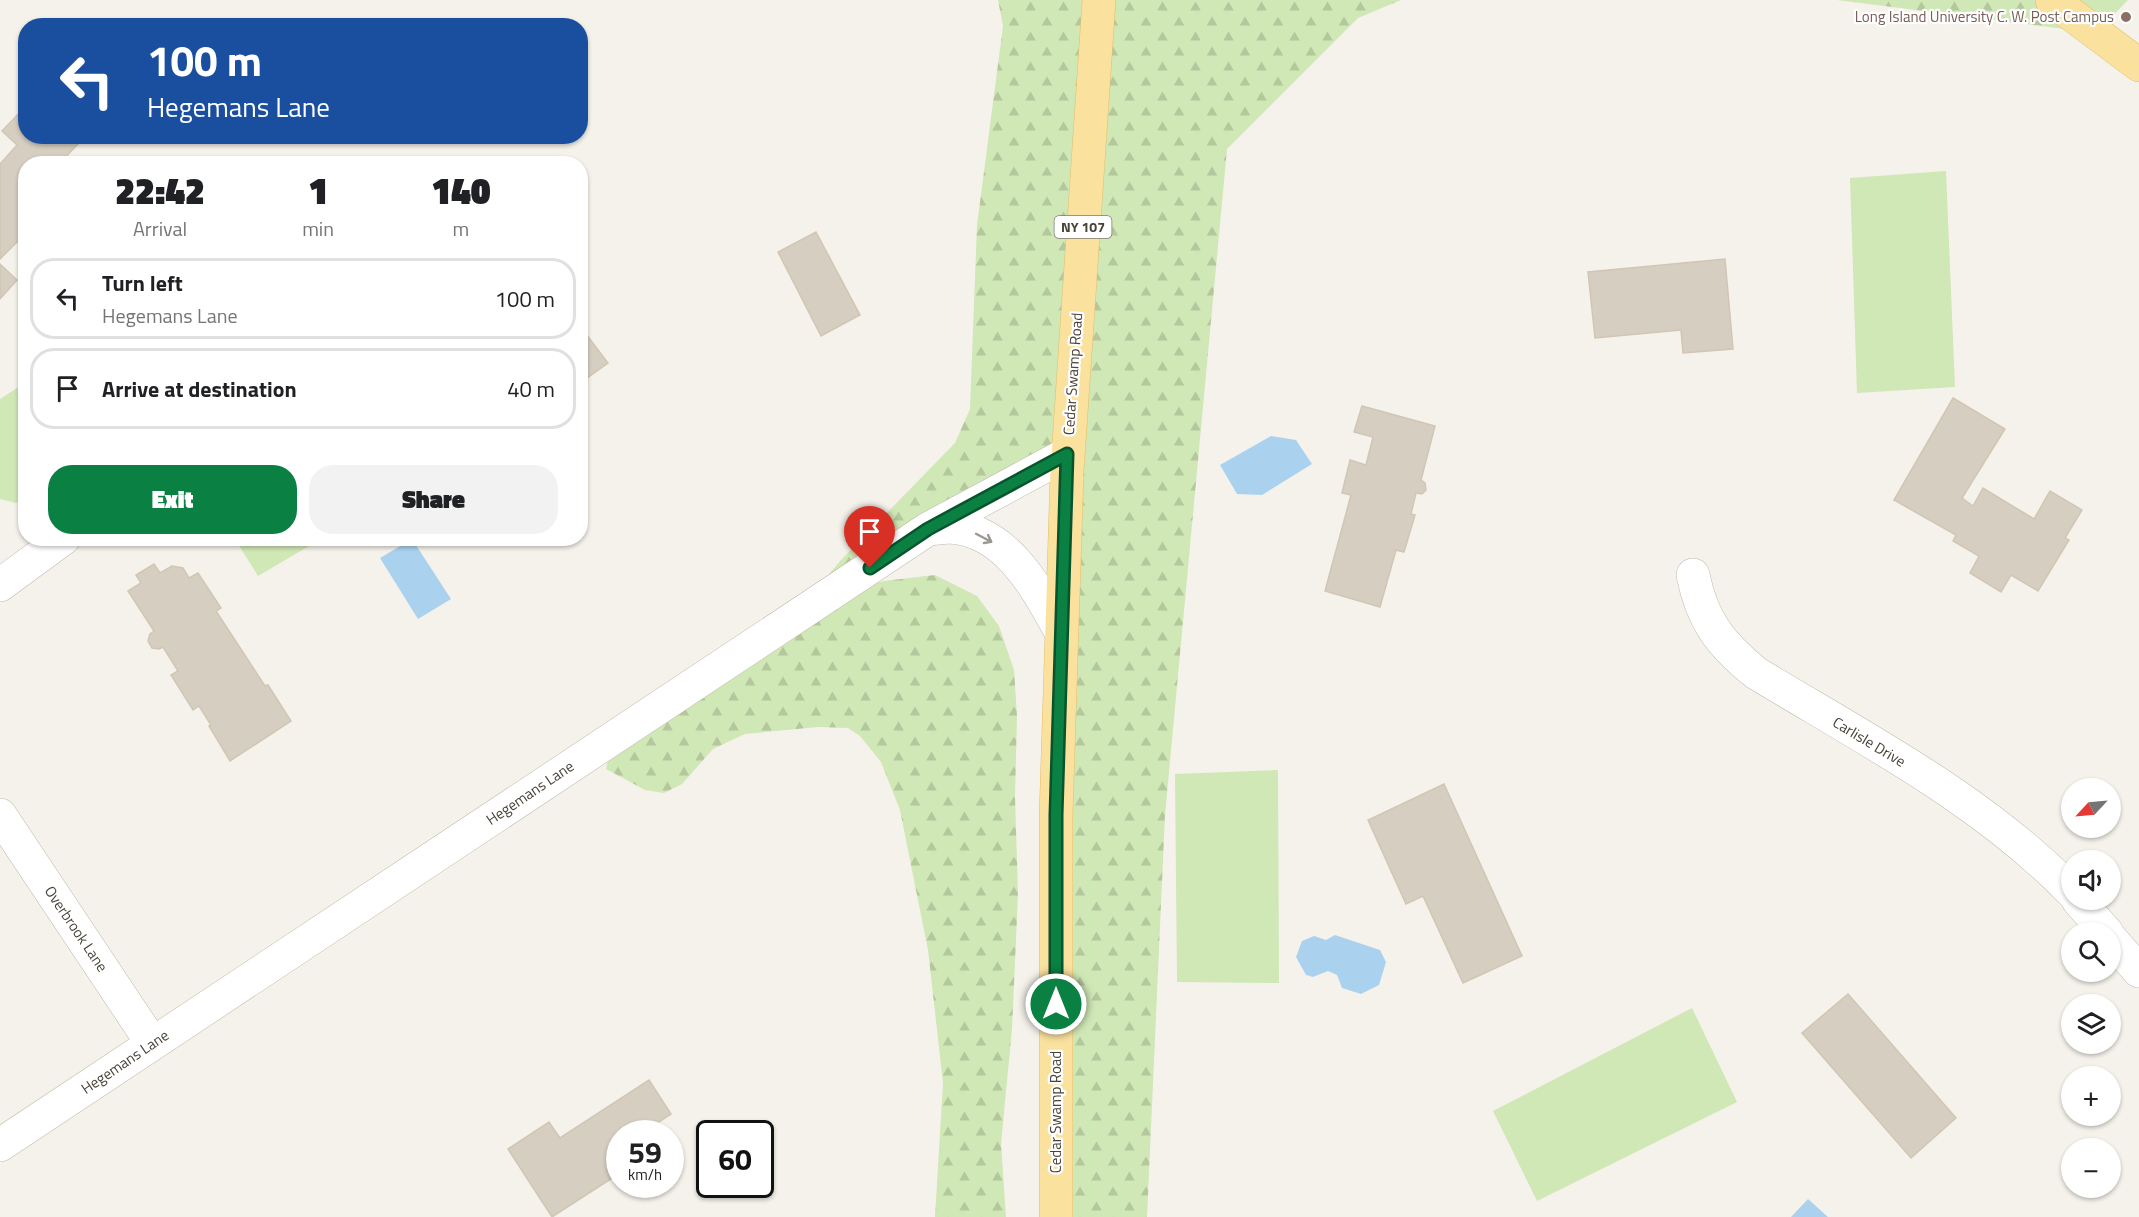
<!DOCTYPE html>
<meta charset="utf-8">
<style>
:root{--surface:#fff;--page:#f2f2f2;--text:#202124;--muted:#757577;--line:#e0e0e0;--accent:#0b8043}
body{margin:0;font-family:"Titillium Web",sans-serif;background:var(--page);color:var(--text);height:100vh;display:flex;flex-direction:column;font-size:22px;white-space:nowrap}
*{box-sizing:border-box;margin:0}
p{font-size:20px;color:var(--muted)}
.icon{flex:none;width:33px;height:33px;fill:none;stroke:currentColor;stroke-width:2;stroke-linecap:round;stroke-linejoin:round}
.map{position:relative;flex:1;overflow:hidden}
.side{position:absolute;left:18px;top:156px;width:570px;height:390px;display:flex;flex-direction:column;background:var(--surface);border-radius:24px;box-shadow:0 2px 4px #0004}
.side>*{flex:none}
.hud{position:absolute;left:18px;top:18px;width:570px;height:126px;border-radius:24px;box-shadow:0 2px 4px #0004;background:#1a4fa0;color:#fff;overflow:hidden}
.needle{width:39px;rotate:244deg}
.controls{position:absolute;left:2061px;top:778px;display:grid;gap:12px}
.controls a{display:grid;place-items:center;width:60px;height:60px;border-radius:50%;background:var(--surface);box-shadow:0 2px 4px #0004;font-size:30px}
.speed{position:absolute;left:606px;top:1120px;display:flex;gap:12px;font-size:30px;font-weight:700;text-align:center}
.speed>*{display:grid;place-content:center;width:78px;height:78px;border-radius:50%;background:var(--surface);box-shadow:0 2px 4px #0004;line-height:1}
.speed small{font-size:15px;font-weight:400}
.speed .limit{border:3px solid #111;border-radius:9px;background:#fff;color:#111}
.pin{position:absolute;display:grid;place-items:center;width:51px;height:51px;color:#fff;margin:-62px -26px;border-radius:50% 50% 50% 0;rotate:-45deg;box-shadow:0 0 6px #0007}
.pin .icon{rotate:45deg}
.me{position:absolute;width:66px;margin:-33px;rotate:0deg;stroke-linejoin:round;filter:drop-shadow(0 0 4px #0008)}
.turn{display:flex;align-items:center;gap:21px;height:126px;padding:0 30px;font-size:27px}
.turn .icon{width:78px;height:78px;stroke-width:2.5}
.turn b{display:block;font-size:42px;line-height:51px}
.eta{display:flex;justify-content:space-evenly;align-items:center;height:102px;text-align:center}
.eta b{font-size:36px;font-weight:800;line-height:42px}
.primary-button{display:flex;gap:12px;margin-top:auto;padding:12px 30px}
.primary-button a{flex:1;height:69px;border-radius:24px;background:var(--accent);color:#fff;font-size:24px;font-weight:800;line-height:69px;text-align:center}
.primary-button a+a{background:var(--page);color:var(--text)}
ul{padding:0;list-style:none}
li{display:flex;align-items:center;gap:18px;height:81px;margin:0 12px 9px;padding:0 18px;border:3px solid var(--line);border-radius:24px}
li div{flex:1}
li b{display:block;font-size:22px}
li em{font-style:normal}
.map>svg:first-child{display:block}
.grass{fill:#d0e7b6}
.forest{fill:url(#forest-firs)}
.water{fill:#aad2ee}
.building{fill:#d6cec1;stroke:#d1c6b4;stroke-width:1.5}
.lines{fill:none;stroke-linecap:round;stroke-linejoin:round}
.minor-casing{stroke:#c0baad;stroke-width:34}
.major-casing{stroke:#e0bf6d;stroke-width:34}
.minor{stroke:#fff;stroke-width:33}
.major{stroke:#fbe19e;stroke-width:33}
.oneway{stroke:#9b9892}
.route-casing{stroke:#07532c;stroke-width:15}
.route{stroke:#0b8043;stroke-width:10}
.education-dot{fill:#8d6e63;stroke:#fff;stroke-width:2}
.labels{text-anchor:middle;stroke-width:4.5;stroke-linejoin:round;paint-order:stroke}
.shield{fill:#fff;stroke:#807b74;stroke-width:1.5}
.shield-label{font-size:14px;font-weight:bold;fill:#494339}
.education-label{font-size:15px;fill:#785e54;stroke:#fff;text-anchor:end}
.street-label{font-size:15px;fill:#494339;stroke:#fff}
</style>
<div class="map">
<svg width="2139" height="1217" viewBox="0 0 2139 1217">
<defs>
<pattern id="forest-firs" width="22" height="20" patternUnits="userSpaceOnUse" patternTransform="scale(1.5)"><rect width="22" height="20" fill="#d0e7b6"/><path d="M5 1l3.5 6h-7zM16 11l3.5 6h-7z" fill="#b4c79d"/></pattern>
</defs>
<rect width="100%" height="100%" fill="#f5f2eb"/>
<path class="grass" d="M2052 0H2128L2096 33Z
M1946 171 1955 387 1857 393 1850 178Z
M25 383V496L16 503 0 499V399Z
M235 539H321L258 576Z
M1278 770 1279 983 1177 982 1175 774Z
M1692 1008 1737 1102 1537 1201 1493 1111Z"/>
<path class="forest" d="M998 0H1401L1358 18 1227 149 1165 815 1147 1217H1056L1066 472 819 597 884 581 935 575 977 596 999 626 1014 670 1017 716 1015 797 1018 894 1012 1029 1001 1144 1006 1217H935L943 1083 928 950 900 810 881 762 860 736 848 728 818 727 745 734 713 749 682 784 664 793 645 790 606 769 610 751 802 606 841 560 955 443 970 409 977 225 1003 26Z
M1837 0H2052L2096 33Z"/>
<path class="water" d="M1271 436 1296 440 1312 464 1262 495 1237 494 1220 465Z
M412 539 451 599 418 619 380 558Z
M1335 935 1380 950 1386 962 1379 985 1361 994 1342 988 1337 975 1328 971 1313 977 1306 975 1296 957 1302 941 1314 936 1326 940Z
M1808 1199 1828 1217H1791Z"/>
<path class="building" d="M26 106V136H72L79 143 59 164H26V233L0 259V164L17 145 2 131Z
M816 232 860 315 821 336 778 252Z
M1725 259 1733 349 1683 353 1681 330 1595 338 1588 272Z
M0 264 17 280 0 299Z
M580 326 608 363 580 383Z
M1953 398 2005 429 1962 498 1973 506 1983 488 2034 519 2050 491 2082 510 2065 538 2069 540 2038 591 2011 575 2001 592 1970 573 1979 556 1953 541 1956 535 1894 500Z
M1362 406 1435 426 1421 480 1425 483 1426 490 1422 494 1416 493 1411 514 1415 515 1404 552 1396 550 1380 607 1325 591 1351 495 1342 493 1350 460 1366 465 1373 437 1354 432Z
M154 564 160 573 172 566 183 568 189 578 198 573 221 608 216 611 265 686 268 685 291 721 230 761 209 726 211 725 199 706 193 710 171 675 178 671 163 647 159 649 152 648 148 641 150 634 154 631 128 591 141 583 136 575Z
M1444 784 1522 956 1463 983 1423 896 1406 904 1368 820Z
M1848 994 1956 1118 1911 1158 1802 1033Z
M649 1080 671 1114 644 1132 646 1134H620V1173L552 1217 508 1149 549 1122 560 1138Z"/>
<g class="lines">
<defs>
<path id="minor" d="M928 529C935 529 944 527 951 527 1008 531 1037 589 1061 632
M1693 575C1702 620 1720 644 1756 673 1865 739 1983 800 2072 892
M0 585 64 538
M0 815 152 1043
M2078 900 2107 933
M2110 938 2139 971
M0 1145 928 529 1067 454"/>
<path id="major" d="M2052 0 2139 65
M1056 1217V815L1067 472 1099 0"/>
</defs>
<use href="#minor" class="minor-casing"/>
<use href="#major" class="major-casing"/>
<use href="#minor" class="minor"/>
<use href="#major" class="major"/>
</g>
<defs><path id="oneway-shaft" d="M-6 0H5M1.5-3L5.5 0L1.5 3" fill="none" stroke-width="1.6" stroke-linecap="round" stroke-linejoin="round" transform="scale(1.5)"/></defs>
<use class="oneway" href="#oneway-shaft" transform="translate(984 538) rotate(28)"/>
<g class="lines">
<defs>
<path id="route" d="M870 568 928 529 1067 454 1056 815V1004"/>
</defs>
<use href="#route" class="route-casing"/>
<use href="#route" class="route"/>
</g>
<circle class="education-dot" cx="2126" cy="17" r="6"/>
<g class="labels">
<rect class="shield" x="1054.5" y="216" width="57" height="22" rx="4.5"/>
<g class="shield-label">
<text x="1083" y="232">NY 107</text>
</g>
<g class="education-label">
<text x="2114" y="22">Long Island University C. W. Post Campus</text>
</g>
<g class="street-label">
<text transform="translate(1073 374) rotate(-86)" y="5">Cedar Swamp Road</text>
<text transform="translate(1869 742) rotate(31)" y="5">Carlisle Drive</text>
<text transform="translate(530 793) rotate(-34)" y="5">Hegemans Lane</text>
<text transform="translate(76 929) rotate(56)" y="5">Overbrook Lane</text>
<text transform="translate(125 1062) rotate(-34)" y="5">Hegemans Lane</text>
<text transform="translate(1056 1112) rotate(-90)" y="5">Cedar Swamp Road</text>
</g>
</g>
</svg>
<div class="controls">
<a><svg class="needle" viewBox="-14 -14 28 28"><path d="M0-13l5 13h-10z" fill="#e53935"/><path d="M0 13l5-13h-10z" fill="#757577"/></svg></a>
<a><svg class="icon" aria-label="sound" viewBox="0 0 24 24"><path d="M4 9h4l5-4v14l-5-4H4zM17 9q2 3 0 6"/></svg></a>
<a><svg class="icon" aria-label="search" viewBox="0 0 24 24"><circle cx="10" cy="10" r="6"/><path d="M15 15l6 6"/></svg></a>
<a><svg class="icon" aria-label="layers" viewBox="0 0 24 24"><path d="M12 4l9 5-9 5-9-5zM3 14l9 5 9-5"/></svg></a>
<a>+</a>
<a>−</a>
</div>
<div class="speed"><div>59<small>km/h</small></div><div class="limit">60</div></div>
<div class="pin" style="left:870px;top:568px;background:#d93025"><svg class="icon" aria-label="arrive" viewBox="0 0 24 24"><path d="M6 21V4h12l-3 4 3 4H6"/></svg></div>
<svg class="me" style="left:1056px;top:1004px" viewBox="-20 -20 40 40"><circle r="17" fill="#0b8043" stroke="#fff" stroke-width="3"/><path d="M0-11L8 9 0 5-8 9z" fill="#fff"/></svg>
<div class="hud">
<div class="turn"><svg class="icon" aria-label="left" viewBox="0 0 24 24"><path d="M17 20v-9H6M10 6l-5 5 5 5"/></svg><div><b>100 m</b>Hegemans Lane</div></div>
</div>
<section class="side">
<div class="eta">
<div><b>22:42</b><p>Arrival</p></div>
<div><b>1</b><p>min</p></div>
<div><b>140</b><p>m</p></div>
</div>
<ul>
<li><svg class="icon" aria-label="left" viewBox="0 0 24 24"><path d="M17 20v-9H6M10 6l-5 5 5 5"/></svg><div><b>Turn left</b><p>Hegemans Lane</p></div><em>100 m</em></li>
<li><svg class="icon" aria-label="arrive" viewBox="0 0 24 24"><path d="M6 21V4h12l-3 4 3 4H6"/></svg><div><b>Arrive at destination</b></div><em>40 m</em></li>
</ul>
<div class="primary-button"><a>Exit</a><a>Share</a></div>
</section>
</div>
